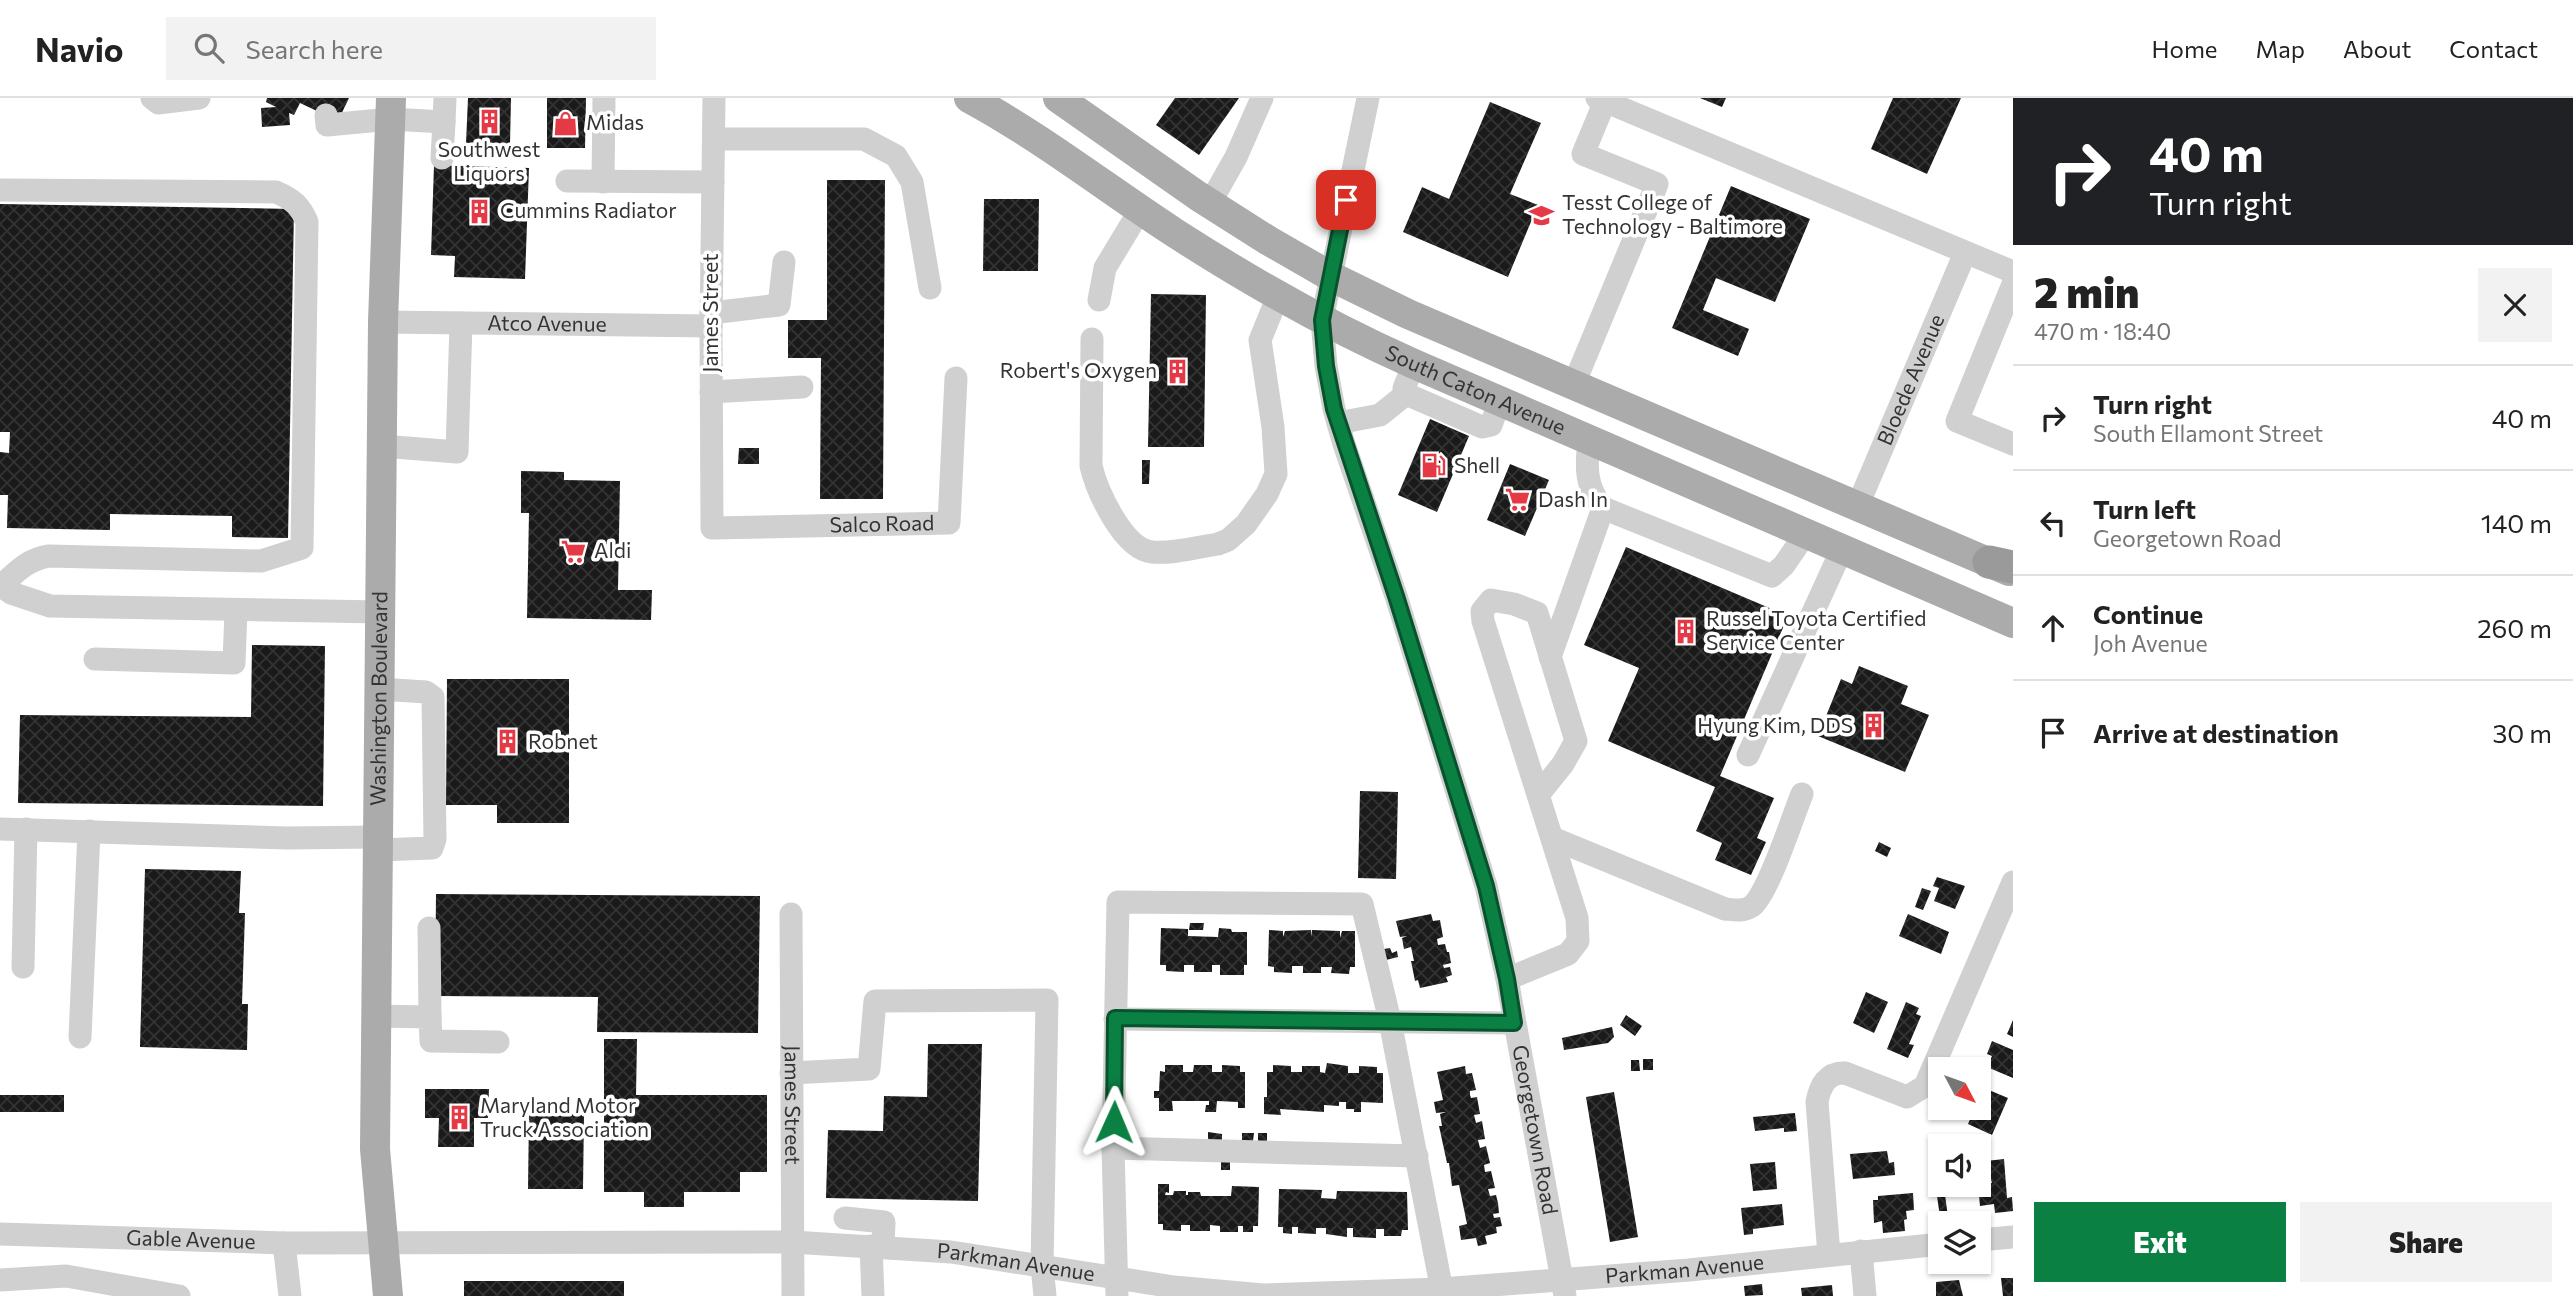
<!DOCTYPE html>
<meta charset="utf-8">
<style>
:root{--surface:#fff;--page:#f2f2f2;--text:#222;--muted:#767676;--line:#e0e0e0;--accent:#0b8043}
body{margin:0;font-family:Commissioner,sans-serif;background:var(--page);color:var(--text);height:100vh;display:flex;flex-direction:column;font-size:26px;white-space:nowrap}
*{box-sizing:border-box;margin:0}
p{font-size:23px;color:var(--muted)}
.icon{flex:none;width:38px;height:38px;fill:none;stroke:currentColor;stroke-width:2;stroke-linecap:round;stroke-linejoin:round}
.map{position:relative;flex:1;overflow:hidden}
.sheet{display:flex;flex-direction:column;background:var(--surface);width:560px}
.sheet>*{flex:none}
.guide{background:#202124;color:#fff;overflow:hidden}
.needle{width:46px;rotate:131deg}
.controls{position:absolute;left:1928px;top:959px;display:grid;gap:14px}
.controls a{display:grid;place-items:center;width:63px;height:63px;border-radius:0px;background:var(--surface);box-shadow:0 2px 5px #0004;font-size:35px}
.pin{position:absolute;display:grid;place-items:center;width:60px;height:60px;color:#fff;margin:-30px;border-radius:14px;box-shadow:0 4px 10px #0006}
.me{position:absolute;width:77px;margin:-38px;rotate:1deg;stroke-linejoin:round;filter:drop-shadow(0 0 5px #0008)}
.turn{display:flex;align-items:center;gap:24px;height:147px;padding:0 21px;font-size:32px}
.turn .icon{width:91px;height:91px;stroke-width:2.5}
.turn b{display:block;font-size:49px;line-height:60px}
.round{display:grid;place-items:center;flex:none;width:74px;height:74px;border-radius:0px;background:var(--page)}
.overview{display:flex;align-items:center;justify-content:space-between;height:119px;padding:0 21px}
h1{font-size:42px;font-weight:800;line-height:52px}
.primary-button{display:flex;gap:14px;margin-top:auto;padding:14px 21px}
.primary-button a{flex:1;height:80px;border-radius:0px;background:var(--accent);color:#fff;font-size:28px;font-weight:800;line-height:80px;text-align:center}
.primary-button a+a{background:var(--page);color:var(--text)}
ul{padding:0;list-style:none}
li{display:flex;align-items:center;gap:21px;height:105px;padding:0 21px;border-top:2px solid var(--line)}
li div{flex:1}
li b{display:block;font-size:26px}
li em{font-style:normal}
header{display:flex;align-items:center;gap:42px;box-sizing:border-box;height:98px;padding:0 35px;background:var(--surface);border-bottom:2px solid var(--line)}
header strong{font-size:33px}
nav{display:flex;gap:38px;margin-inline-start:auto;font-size:24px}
.search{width:490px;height:63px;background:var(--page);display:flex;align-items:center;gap:18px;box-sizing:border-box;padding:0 24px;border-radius:0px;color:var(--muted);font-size:26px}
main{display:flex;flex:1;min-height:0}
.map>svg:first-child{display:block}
.building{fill:url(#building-cross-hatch)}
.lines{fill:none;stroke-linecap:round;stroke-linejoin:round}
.minor{stroke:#d0d0d0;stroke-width:23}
.major{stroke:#ababab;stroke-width:30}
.highway{stroke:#9a9a9a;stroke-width:33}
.route-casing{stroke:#07532c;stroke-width:18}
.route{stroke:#0b8043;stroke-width:12}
.labels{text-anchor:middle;stroke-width:7;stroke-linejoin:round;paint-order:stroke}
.poi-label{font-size:21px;fill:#333;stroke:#fff;text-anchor:start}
.street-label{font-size:21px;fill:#333;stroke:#fff}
</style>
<header>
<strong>Navio</strong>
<div class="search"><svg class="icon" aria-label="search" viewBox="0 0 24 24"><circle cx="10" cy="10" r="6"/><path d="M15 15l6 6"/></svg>Search here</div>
<nav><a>Home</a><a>Map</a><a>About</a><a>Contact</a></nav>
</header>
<main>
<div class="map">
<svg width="2013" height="1198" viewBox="0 0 2013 1198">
<defs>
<pattern id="building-cross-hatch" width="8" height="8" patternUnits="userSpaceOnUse" patternTransform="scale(1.75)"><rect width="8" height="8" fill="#1a1a1a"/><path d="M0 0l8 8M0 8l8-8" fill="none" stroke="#333"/></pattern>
</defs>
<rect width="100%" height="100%" fill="#fff"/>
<path class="building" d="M267 0H349L338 23 300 5 294 17 289 15 290 27 262 29 261 10 276 9 266 4Z
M468 0H511L510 46 466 45Z
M547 0H586L585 50H547Z
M1175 0H1239L1199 57 1156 27Z
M1700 0H1726L1722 9Z
M1893 0H1961L1927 76 1871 51Z
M1490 4 1541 25 1510 96 1538 107 1508 179 1403 134 1422 89 1449 101Z
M434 67 529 70 525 181 454 179 455 158 431 157Z
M827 82H885L883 401H820L821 260H788V222H827Z
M1731 88 1810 121 1775 204 1716 180 1703 212 1749 231 1738 258 1672 230Z
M984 101H1039L1038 173H983Z
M0 106 294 111 288 440 232 439V418L110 416V432L7 430 8 397H0V354L9 355 10 334H0Z
M1151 196 1206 197 1204 349H1148Z
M1430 321 1469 338 1437 414 1398 397Z
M739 350H759V366H738Z
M1142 362H1150L1149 386H1142Z
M1510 366 1549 382 1525 438 1487 422Z
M521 373 564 374V382L620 383 618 492H652L651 522 527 520 529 415H521Z
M1626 449 1788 518 1720 678 1774 700 1757 740 1766 744 1751 777 1715 762 1722 745 1696 733 1715 689 1608 643 1639 570 1584 547Z
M252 547 325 548 323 708 18 705 20 617 251 619Z
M1859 568 1908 588 1901 606 1929 617 1905 674 1818 638 1841 581 1852 586Z
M447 581H569V725H497V707H446Z
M1360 693 1398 694 1396 781 1358 780Z
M1879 744 1891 750 1887 759 1875 753Z
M145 771 241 773 239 815H245L242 906H248L247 952 140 949Z
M1937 779 1965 788 1955 811 1934 803 1939 790 1933 788Z
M1922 790 1931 793 1923 812 1915 809Z
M436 796 760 798 758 935 597 934 598 899 435 898Z
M1431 816 1433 823 1440 822 1443 839 1437 841 1438 847 1445 846 1447 854H1449L1451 865 1443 867 1444 870 1450 869 1452 877 1446 879 1448 884 1420 890 1418 882 1415 883 1411 863H1414L1411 849 1404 851 1402 840 1407 838 1400 839 1396 823Z
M1908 816 1949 834 1941 856 1899 838Z
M1190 825H1204L1203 832H1189Z
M1161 830 1188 831V838L1218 839 1219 830 1231 831 1232 834H1247V867H1244V877H1220V867H1212V874H1194V867H1184V874L1166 873V867H1160Z
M1269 832 1283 833V839L1285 833 1311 832 1312 839V832L1340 833V840L1342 833H1355V869H1350L1349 876 1331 875 1332 869H1321V875H1303V868H1292V875L1274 874V869L1268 868Z
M1390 850 1392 855 1397 853 1398 859 1386 862 1384 851Z
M1866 894 1888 904 1874 935 1853 925Z
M1906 904 1919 910 1916 916 1921 918 1909 946 1914 947 1908 960 1887 951Z
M1626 917 1642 928 1635 938 1620 927Z
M2013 922V939L2007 936Z
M1612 929 1614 939 1608 945 1564 952 1562 940Z
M604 941H637L636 997H767V1074H740V1094H684V1109H644V1094H604Z
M1992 943 2013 952V980L1987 969 1992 958 1987 956Z
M928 946H982L978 1103 826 1100 828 1032 883 1033 884 998 927 999Z
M1643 961H1653V972H1643Z
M1631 962H1639L1640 973H1631Z
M1327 965 1348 968V975H1359V968L1377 969V975H1383V1005L1361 1004V1014H1354V1011H1346V1004H1339V1008L1324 1007V1014L1280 1011 1281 1017 1264 1016V999H1267V974H1273V967L1291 968V974H1302V968H1320V974L1325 975Z
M1165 967H1183V974H1193L1194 967H1212V974H1222V967L1240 968V974H1245V1010H1238V1004L1217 1003 1216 1014H1205L1206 1007H1209V1003H1172L1173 1013H1159V1000H1154V993H1159L1160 973 1165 974Z
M1465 968 1466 976 1472 975 1476 992 1470 993V997L1471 1000 1477 999 1480 1016 1474 1017 1476 1025 1482 1023 1485 1041 1478 1042 1480 1050 1486 1048 1490 1065 1484 1067 1485 1074 1491 1073 1495 1090 1488 1091 1490 1098 1496 1097 1498 1105 1499 1115 1493 1116 1494 1120 1500 1119 1502 1128 1496 1129 1497 1135 1485 1138 1487 1146 1478 1148 1476 1140 1461 1142 1459 1128 1467 1126 1459 1087 1452 1088 1449 1065H1447L1439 1028H1442L1440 1016 1446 1014 1436 1015 1434 1004 1443 1002 1437 974Z
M1984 990 2008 1000 1992 1037 1968 1026 1975 1010H1979V1000Z
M425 991H489L488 1020H474V1049H438L439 1020H425Z
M1614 994 1638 1139 1610 1144 1586 999Z
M0 997H64V1014H0Z
M1795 1015 1797 1033 1784 1034V1030L1755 1033 1753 1019Z
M529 1016H584L583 1091H528Z
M1208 1034 1222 1036V1045L1208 1044Z
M1242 1035H1254L1253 1043H1242Z
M1258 1035H1267V1044H1258Z
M1961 1038 1974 1044 1972 1048H1957Z
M1887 1053 1889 1065 1894 1064 1895 1077 1853 1081 1850 1056Z
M1221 1061H1230V1072H1221Z
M2004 1061 2007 1100 2012 1099 2013 1113 1995 1115 1994 1106 1980 1108 1978 1087 1992 1085 1986 1063Z
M1775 1064 1777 1091 1753 1093 1750 1066Z
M1158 1086H1169V1095L1166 1094 1165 1097H1173L1174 1093H1186V1097H1188V1094H1200L1201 1098H1231L1232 1088 1259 1089 1258 1128H1253V1134H1243V1128H1238V1134H1220V1128L1210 1127V1133H1190V1127H1181V1133L1163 1132V1126H1158Z
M1279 1091 1322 1092 1321 1100 1336 1101 1337 1093 1407 1094 1408 1132H1402L1401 1138H1384V1131H1376V1140L1353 1139V1130H1347V1139L1326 1136V1130H1316V1136L1298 1135V1129H1292V1136L1283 1135V1129H1278Z
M1913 1095 1914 1112 1906 1113 1907 1121 1904 1122 1905 1133 1883 1135 1882 1123 1874 1125 1873 1102H1878V1098Z
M1945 1097 1948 1119H1940L1937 1098Z
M1782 1106 1784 1127 1753 1131V1136L1744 1137 1741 1110Z
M2001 1180H2013V1198H2003Z
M1959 1182 1963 1198H1936V1184Z
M464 1183H624V1198H464Z
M1762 1186 1763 1197 1745 1198 1744 1188Z
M1832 1187 1833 1198H1802L1801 1190Z"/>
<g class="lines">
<g class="minor">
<path d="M152 0 158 5 199 0"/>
<path id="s1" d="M714 0 711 228 712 430 949 425 956 280"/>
<path id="s2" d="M1368 0 1322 222 1326 268 1334 311 1344 346 1396 498 1486 788 1507 881 1565 1198"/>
<path d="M1597 0 2013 174"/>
<path d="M326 17 327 27 391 21 444 24 445 0"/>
<path d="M714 41H864L896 58 912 84 930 190"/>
<path d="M442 60 444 24"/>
<path d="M567 83 713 84"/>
<path d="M603 84 604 0"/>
<path d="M0 92 276 94C292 101 300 107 307 124L302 450 261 463 49 458C28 461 16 474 1 488"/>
<path d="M1210 105 1236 59 1262 0"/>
<path d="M2013 186 1957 323 2013 346"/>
<path d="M1099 202 1105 170 1140 112"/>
<path d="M711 215 779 207 784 164"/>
<path id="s3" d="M383 224 711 228"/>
<path d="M1092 241 1091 368C1097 393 1123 451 1152 454 1173 456 1198 449 1218 446L1228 442 1246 426 1267 396 1276 376 1273 329 1260 242 1278 198"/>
<path d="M1414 266 1404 290 1406 296 1482 329 1491 327 1500 303"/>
<path d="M1574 286 1657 86 1583 56 1605 3"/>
<path d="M711 294 802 289"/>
<path d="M1338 325 1380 317 1406 296"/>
<path d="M1589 342C1586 368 1585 389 1603 410L1772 478 1784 467 1806 435"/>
<path d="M382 348 457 354 461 225"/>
<path id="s4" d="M1858 407 1965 155"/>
<path d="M0 487 11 495 50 508 380 514"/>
<path d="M1550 559 1603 410"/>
<path d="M95 561 234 565 236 512"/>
<path d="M1748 657 1842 451"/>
<path d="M0 731 287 740 378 739"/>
<path d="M1552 740 1725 811C1735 812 1743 814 1752 808 1769 794 1792 720 1802 696"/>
<path d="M378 752 432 750 435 741 433 599 426 594 379 591"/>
<path id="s5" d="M791 816 793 1198"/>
<path d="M429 830 430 919"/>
<path d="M23 869 26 731"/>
<path d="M1507 881 1568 856 1578 843 1577 820 1483 523 1482 513 1491 502 1514 506 1537 515 1576 643 1563 666 1538 697"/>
<path d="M377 918 430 919 431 943 498 944"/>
<path d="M1115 921 1514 925"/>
<path d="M80 939 89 733"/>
<path d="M791 975 869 971 875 903 1047 902 1042 1168 1045 1198"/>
<path d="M1113 1050 1417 1058"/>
<path d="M845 1120 884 1124 883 1149"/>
<path id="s6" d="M0 1136 284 1145 792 1144 951 1154 1174 1189 1263 1197 1441 1191 1689 1172 1941 1146"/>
<path d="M1979 1142 2013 1139"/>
<path d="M284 1145 290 1198"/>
<path d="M871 1148 873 1198"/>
<path d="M1861 1153 1865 1198"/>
<path d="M1829 1157 1817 1004C1820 988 1827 974 1845 975L1907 999 1925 988 2013 784"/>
<path d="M0 1182 66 1178 179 1198"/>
<path d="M1117 1198 1113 1050 1118 804 1362 806 1390 923 1443 1198"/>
</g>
<g class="major">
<path id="s7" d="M969 0C1041 39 1106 90 1175 135 1251 184 1330 229 1414 266L2013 525"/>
<path d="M1058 0 1198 98 1269 143 1330 178 1408 216 2009 473"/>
<path id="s8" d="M388 1198 375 1051 383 224 391 0"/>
</g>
<path class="highway" d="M1989 464 2013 469"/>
</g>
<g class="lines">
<defs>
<path id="route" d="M1114 1024 1115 920 1514 925 1507 881 1486 788 1396 498 1334 311 1326 268 1322 222 1346 102"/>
</defs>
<use href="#route" class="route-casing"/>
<use href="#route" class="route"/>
</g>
<defs>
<symbol id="building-bare" viewBox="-9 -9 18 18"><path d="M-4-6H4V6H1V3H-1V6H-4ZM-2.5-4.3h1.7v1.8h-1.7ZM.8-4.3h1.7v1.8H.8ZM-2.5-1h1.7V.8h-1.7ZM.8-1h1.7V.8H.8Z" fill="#e63946" stroke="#fff" stroke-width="2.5" paint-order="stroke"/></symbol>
<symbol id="shop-bare" viewBox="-9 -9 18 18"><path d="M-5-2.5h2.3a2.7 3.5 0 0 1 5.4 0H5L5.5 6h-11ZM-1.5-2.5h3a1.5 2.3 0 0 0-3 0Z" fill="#e63946" stroke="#fff" stroke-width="2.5" paint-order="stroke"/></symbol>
<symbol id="university-bare" viewBox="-9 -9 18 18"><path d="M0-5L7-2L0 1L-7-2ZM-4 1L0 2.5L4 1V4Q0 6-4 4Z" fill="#e63946" stroke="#fff" stroke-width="2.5" paint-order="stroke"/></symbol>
<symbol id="fuel-bare" viewBox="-9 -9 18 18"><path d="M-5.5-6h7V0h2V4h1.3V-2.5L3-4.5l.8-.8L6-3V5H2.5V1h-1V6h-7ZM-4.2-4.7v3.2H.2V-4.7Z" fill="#e63946" stroke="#fff" stroke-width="2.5" paint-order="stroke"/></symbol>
<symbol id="supermarket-bare" viewBox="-9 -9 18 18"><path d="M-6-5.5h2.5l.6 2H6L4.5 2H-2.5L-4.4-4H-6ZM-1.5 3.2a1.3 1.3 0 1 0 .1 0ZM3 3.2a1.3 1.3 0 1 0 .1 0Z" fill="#e63946" stroke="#fff" stroke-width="2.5" paint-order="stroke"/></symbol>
</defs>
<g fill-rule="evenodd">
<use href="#building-bare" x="472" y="6" width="35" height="35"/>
<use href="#shop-bare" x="548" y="8" width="35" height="35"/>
<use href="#building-bare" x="462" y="96" width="35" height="35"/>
<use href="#university-bare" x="1524" y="100" width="35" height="35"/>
<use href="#building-bare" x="1160" y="256" width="35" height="35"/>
<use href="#fuel-bare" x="1416" y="350" width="35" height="35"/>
<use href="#supermarket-bare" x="1500" y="384" width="35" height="35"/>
<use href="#supermarket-bare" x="556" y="436" width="35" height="35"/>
<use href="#building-bare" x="1668" y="516" width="35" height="35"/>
<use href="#building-bare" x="1856" y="610" width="35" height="35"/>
<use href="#building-bare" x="490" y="626" width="35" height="35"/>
<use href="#building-bare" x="442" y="1002" width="35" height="35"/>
</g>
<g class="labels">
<g class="poi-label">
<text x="586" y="32">Midas</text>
<text x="489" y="59" text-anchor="middle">Southwest<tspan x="489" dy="24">Liquors</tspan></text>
<text x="1562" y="112">Tesst College of<tspan x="1562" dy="24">Technology - Baltimore</tspan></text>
<text x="500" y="120">Cummins Radiator</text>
<text x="1157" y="280" text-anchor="end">Robert's Oxygen</text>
<text x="1454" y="375">Shell</text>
<text x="1538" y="409">Dash In</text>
<text x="594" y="460">Aldi</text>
<text x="1706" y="528">Russel Toyota Certified<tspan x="1706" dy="24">Service Center</tspan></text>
<text x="1853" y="635" text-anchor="end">Hyung Kim, DDS</text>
<text x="528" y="651">Robnet</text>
<text x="480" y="1015">Maryland Motor<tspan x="480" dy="24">Truck Association</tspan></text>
</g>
<g class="street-label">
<text transform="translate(711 215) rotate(-90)" y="7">James Street</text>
<text dy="7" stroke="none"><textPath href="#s3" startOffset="164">Atco Avenue</textPath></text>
<text dy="7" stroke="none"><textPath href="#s4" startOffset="136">Bloede Avenue</textPath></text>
<text dy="7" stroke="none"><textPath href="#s7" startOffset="586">South Caton Avenue</textPath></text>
<text dy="7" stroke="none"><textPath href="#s1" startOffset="600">Salco Road</textPath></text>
<text dy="7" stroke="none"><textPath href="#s8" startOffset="598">Washington Boulevard</textPath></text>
<text dy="7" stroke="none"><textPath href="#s5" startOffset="191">James Street</textPath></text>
<text dy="7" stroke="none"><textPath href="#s2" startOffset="1066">Georgetown Road</textPath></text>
<text dy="7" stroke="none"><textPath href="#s6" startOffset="191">Gable Avenue</textPath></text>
<text dy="7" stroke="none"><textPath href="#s6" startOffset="1017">Parkman Avenue</textPath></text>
<text dy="7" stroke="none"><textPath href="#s6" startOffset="1689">Parkman Avenue</textPath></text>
</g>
</g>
</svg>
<div class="controls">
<a><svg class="needle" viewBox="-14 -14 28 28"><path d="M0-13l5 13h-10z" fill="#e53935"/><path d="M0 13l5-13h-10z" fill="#767676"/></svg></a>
<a><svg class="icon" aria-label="sound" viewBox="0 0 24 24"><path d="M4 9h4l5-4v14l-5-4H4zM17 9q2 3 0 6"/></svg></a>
<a><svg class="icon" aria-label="layers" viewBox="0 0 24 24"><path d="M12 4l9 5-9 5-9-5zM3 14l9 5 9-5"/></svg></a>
</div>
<div class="pin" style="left:1346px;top:102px;background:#d93025"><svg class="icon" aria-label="arrive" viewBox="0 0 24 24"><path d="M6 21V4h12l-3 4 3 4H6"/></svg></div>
<svg class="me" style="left:1114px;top:1024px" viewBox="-20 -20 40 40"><path d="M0-17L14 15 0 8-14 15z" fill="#0b8043" stroke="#fff" stroke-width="4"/></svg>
</div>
<section class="sheet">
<div class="guide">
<div class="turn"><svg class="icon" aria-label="right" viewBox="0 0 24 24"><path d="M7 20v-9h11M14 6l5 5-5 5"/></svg><div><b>40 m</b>Turn right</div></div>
</div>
<div class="overview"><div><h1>2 min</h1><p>470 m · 18:40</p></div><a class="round"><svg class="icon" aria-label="close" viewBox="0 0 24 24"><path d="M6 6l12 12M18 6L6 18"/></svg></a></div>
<ul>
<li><svg class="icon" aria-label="right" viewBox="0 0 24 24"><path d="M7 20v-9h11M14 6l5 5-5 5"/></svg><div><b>Turn right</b><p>South Ellamont Street</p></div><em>40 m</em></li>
<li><svg class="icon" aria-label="left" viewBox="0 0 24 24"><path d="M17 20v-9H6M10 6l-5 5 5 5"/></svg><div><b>Turn left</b><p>Georgetown Road</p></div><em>140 m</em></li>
<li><svg class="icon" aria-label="ahead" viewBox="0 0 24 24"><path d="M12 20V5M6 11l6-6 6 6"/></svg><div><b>Continue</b><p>Joh Avenue</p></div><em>260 m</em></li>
<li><svg class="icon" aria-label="arrive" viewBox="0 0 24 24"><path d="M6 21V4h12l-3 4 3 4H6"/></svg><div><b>Arrive at destination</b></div><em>30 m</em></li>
</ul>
<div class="primary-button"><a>Exit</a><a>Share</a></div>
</section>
</main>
